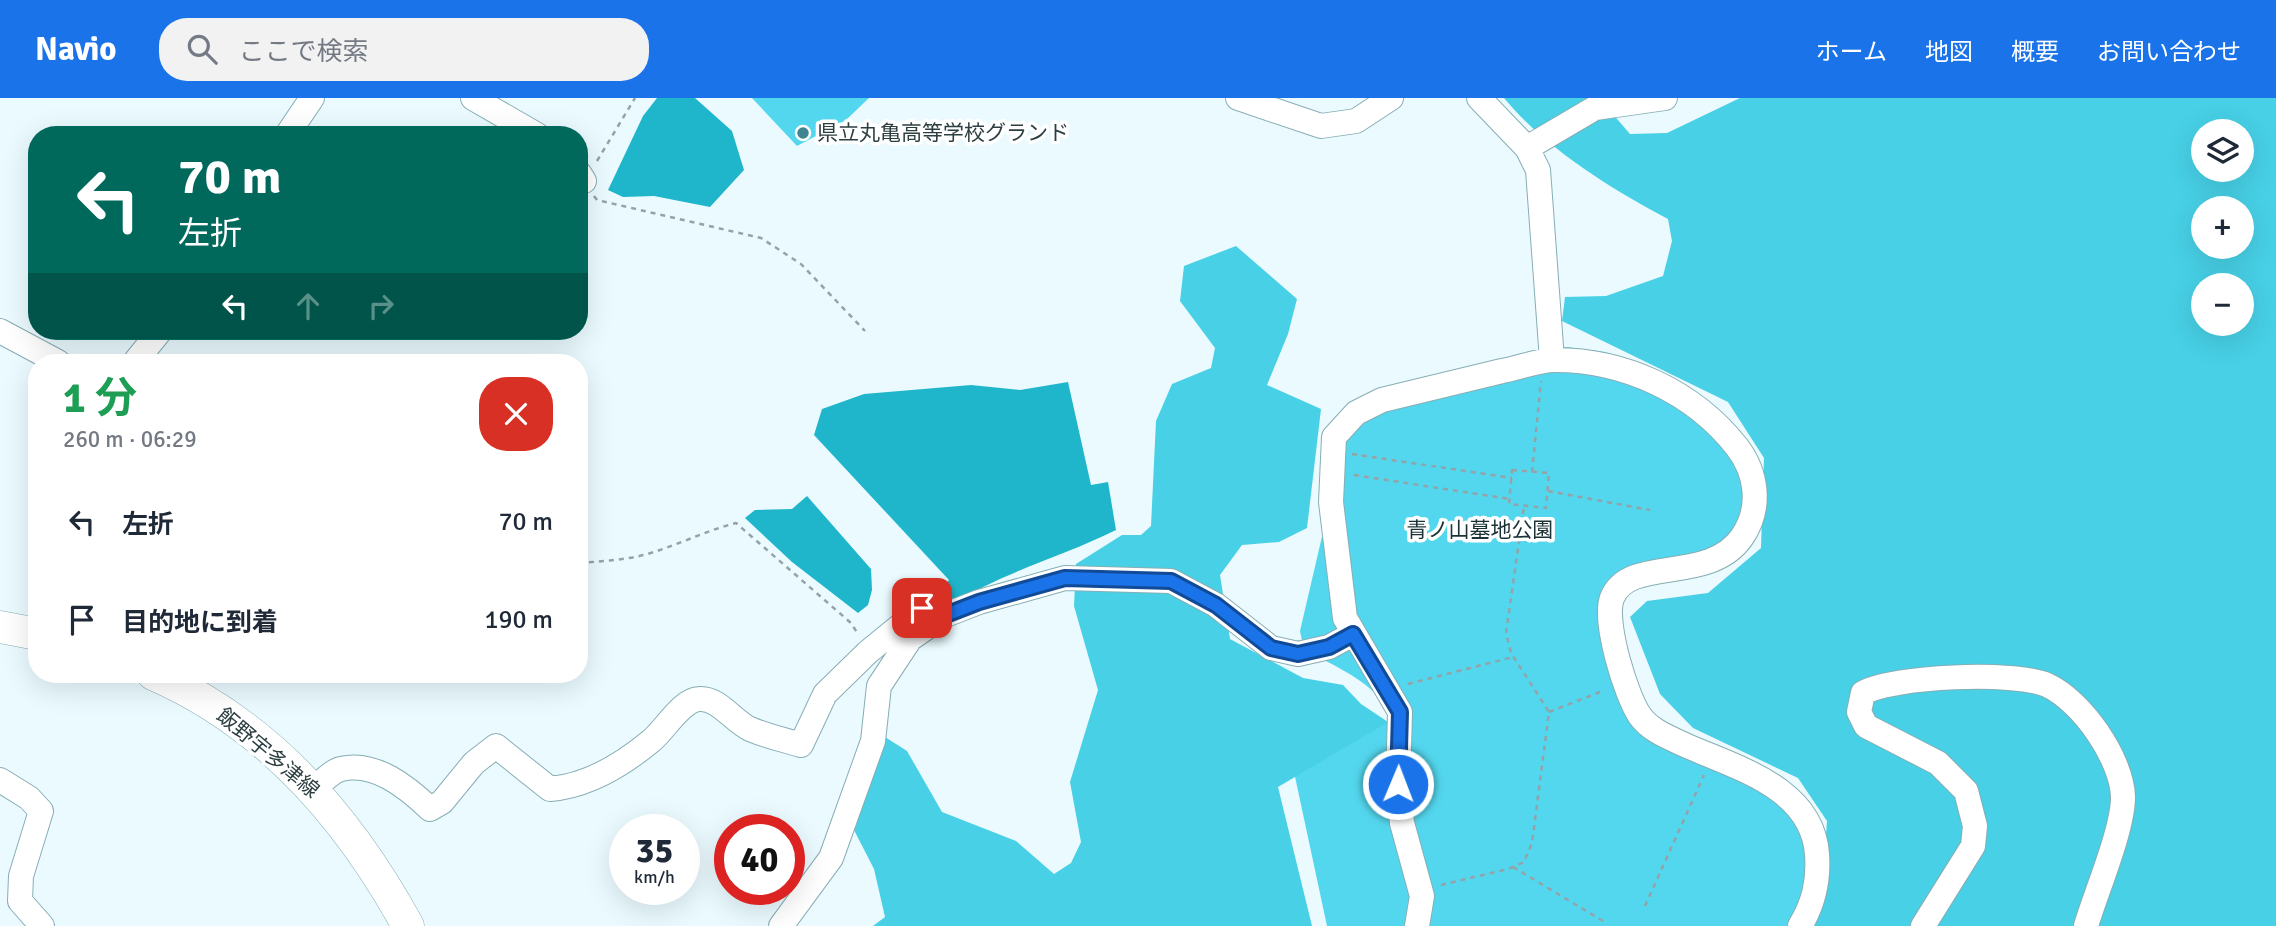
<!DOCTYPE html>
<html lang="ja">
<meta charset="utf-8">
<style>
:root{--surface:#fff;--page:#f2f2f3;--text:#1f2937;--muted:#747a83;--accent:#1a73e8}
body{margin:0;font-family:Signika,"Noto Sans JP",sans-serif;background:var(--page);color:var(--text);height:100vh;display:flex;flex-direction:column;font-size:26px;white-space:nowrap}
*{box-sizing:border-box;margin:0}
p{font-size:23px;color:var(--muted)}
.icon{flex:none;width:38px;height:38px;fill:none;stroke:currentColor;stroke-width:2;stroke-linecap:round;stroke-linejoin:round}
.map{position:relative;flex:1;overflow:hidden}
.details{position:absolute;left:28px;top:256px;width:560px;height:329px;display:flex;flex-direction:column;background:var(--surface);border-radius:28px;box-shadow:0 7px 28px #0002}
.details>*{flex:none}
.guide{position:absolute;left:28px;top:28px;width:560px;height:214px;border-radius:28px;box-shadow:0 7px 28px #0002;background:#00695c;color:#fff;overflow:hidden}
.tools{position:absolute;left:2191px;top:21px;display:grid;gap:14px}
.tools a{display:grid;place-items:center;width:63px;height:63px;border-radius:50%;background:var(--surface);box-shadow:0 7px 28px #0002;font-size:35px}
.speed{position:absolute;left:609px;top:716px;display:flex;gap:14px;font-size:35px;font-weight:700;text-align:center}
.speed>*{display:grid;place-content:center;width:91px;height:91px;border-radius:50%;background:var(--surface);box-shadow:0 7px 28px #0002;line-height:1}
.speed small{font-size:18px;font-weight:400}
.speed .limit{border:10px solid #d22;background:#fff;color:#111}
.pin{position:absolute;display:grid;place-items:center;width:60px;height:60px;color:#fff;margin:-30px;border-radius:14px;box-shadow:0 4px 10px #0006}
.me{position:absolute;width:77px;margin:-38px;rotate:1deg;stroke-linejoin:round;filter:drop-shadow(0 0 5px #0008)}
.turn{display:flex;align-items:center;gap:24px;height:147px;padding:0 35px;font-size:32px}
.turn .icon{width:91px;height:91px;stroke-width:2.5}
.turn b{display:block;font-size:49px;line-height:60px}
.lanes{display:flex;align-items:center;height:66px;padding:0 35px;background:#0003;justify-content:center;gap:35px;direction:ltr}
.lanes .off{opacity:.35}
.round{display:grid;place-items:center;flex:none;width:74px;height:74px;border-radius:28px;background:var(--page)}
.head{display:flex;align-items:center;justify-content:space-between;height:119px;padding:0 35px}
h1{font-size:42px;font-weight:700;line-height:52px;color:#1e9e55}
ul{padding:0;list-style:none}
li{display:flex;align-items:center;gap:21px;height:98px;padding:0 35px}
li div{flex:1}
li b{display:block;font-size:26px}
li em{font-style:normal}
header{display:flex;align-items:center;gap:42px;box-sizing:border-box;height:98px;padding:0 35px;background:var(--accent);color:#fff}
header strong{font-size:33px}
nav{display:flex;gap:38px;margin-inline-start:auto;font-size:24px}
.search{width:490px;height:63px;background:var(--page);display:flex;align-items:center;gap:18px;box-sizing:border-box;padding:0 24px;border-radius:28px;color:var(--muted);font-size:26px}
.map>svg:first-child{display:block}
.green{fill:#53d7ee}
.forest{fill:#47d0e6;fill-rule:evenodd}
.water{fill:#1fb6cc}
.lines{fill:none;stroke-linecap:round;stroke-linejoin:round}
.minor-casing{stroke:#86aeb5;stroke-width:26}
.major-casing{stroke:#86aeb5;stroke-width:33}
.path{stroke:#93a3a7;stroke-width:2.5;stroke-dasharray:5 5;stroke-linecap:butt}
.minor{stroke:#fff;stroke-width:24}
.major{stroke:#fff;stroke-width:32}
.route-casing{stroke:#114b97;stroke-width:18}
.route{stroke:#1a73e8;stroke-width:12}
.poi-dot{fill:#3f8490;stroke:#fff;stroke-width:2.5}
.labels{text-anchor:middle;stroke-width:7;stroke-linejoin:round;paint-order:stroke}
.poi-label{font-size:21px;fill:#2d3e41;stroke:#fff;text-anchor:start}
.park-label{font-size:21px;fill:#1b3236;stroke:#fff}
.street-label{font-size:21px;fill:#2d3e41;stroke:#fff}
</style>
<header>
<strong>Navio</strong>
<div class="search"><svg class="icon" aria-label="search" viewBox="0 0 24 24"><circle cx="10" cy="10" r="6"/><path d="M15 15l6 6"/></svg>ここで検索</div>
<nav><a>ホーム</a><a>地図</a><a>概要</a><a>お問い合わせ</a></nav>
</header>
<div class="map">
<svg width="2276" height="828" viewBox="0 0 2276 828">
<rect width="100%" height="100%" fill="#eafafe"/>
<path class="green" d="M752 0H869L846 22 797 48Z
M1567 249 1605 254 1634 264 1748 351 1738 455C1702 490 1688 472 1647 483 1638 486 1628 496 1620 502L1621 545 1650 618 1818 727 1808 828H1327L1294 674 1388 623C1391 591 1329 565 1304 552L1300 533 1324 430 1334 327 1518 257Z"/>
<path class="forest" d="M1504 0H1599L1630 36 1667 35 1740 0H2276V828H1815L1822 793 1827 723 1798 680 1693 630 1660 596 1630 519 1647 503 1708 495 1761 450 1764 360 1728 304 1562 223 1565 199 1606 198 1663 178 1672 143 1668 121C1611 91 1545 50 1504 0ZM2203 33H2242V72H2203ZM2203 110H2242V149H2203ZM2203 187H2242V226H2203Z
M1236 148 1297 201 1288 236 1267 287 1321 311 1307 430 1279 444 1242 447 1220 477 1230 541 1303 580 1343 587 1361 606 1388 624 1278 689 1312 828H873L885 819 874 771 854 732 885 639 907 653 942 714 1016 743 1054 776 1071 765 1081 744 1070 684 1098 592 1074 508 1076 466 1122 437H1141L1151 428 1156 323 1172 286 1211 270 1215 250 1180 203 1184 168Z"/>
<path class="water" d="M657 0H695L732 33 744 72 710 109 654 98 623 99 608 92 643 18Z
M1068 284 1091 387 1108 384 1116 432C1064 458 1006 473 956 504L942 490 949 482 814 337 822 311 864 296 971 287 1020 292Z
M807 398 871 471 872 492 868 507 858 515 792 464 745 420 755 412 792 411Z"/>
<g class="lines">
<defs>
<path id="minor" d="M473 0 537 37
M1238 0 1321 28 1356 23 1391 0
M1479 0 1527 50 1538 72 1552 262
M287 37 312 0
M1527 50 1595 10 1665 0
M579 75 584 83
M0 233 58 264
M135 264 160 233
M0 682 29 700 41 713 21 778 20 803 42 828
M314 691C322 684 332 673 341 671 375 663 407 689 430 711L442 704 474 665 496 648 550 691C588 688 622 667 651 643 665 632 681 602 699 601 718 599 734 624 750 631 766 638 785 642 801 647L825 596 868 554 922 510 933 511 943 518
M781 828 831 760 873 643 879 588 910 541 943 518 979 504 1065 480 1171 483 1216 507 1271 550 1298 556 1329 549 1353 536
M1417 828 1422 798 1402 725 1398 686 1400 614 1345 520 1331 404 1334 339 1356 315 1382 302C1422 292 1462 283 1502 273 1519 270 1538 262 1555 262 1625 262 1694 294 1737 349 1757 375 1762 410 1742 439 1709 487 1629 457 1612 500 1603 523 1626 598 1640 618 1651 633 1668 639 1685 647 1736 670 1812 689 1817 756 1819 783 1814 805 1800 828
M1923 828 1973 748 1975 728 1966 693 1938 665 1866 628 1859 614 1863 595C1893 578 2015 573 2047 587 2082 603 2122 661 2123 699 2123 732 2096 794 2086 828"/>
<path id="major" d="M0 529 37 536
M153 576C268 626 349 720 408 828"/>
</defs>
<use href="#minor" class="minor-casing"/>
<use href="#major" class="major-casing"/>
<path class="path" d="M597 63 635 0
M594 98 597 102 761 140 801 166 865 233
M1352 356 1512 380
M1512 372 1549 375 1546 410 1509 406Z
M1532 374 1541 283
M1354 377 1510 401
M1548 393 1650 412
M579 465C604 463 630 462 654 454 682 445 708 432 736 425L851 525 858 536
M1408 586 1513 559
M1549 614 1605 592
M1513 769 1603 823
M1441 787 1508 771 1524 764 1532 745 1549 614 1511 555 1506 535 1524 408
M1645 808 1704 677"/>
<use href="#minor" class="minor"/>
<use href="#major" class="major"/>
</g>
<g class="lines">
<defs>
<path id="route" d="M922 510 933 511 943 518 979 504 1065 480 1171 483 1216 507 1271 550 1298 556 1329 549 1353 536 1400 614 1398 686"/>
</defs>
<use href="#route" class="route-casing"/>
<use href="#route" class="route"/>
</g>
<circle class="poi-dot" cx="803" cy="35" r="7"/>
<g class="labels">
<g class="poi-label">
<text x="817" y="42">県立丸亀高等学校グランド</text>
</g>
<g class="park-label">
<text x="1480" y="439">青ノ山墓地公園</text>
</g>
<g class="street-label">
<text transform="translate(268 655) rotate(40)" y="7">飯野宇多津線</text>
</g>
</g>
</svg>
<div class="tools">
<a><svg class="icon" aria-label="layers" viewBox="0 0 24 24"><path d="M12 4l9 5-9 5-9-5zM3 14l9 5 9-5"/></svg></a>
<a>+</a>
<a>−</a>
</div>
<div class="speed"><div>35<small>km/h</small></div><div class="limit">40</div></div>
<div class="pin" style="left:922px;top:510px;background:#d93025"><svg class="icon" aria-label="arrive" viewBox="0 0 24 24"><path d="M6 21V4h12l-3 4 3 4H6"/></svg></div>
<svg class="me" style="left:1398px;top:686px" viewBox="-20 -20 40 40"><circle r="17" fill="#1a73e8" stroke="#fff" stroke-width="3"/><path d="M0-11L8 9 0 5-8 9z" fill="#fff"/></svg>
<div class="guide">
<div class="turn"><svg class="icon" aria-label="left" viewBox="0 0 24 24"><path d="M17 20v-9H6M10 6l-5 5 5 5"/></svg><div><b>70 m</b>左折</div></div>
<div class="lanes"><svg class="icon" aria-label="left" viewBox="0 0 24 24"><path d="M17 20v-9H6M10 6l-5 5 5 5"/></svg><svg class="icon off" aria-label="ahead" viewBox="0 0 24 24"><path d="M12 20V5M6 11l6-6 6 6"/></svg><svg class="icon off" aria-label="right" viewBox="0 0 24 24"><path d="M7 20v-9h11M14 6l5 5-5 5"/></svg></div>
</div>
<section class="details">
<div class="head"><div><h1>1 分</h1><p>260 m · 06:29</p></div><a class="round" style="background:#d93025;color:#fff"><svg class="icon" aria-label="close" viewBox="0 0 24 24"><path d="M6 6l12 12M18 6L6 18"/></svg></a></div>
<ul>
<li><svg class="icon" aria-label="left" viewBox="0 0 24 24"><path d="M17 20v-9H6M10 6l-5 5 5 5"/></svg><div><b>左折</b></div><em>70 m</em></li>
<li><svg class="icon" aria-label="arrive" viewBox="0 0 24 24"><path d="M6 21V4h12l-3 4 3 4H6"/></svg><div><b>目的地に到着</b></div><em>190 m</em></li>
</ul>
</section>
</div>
